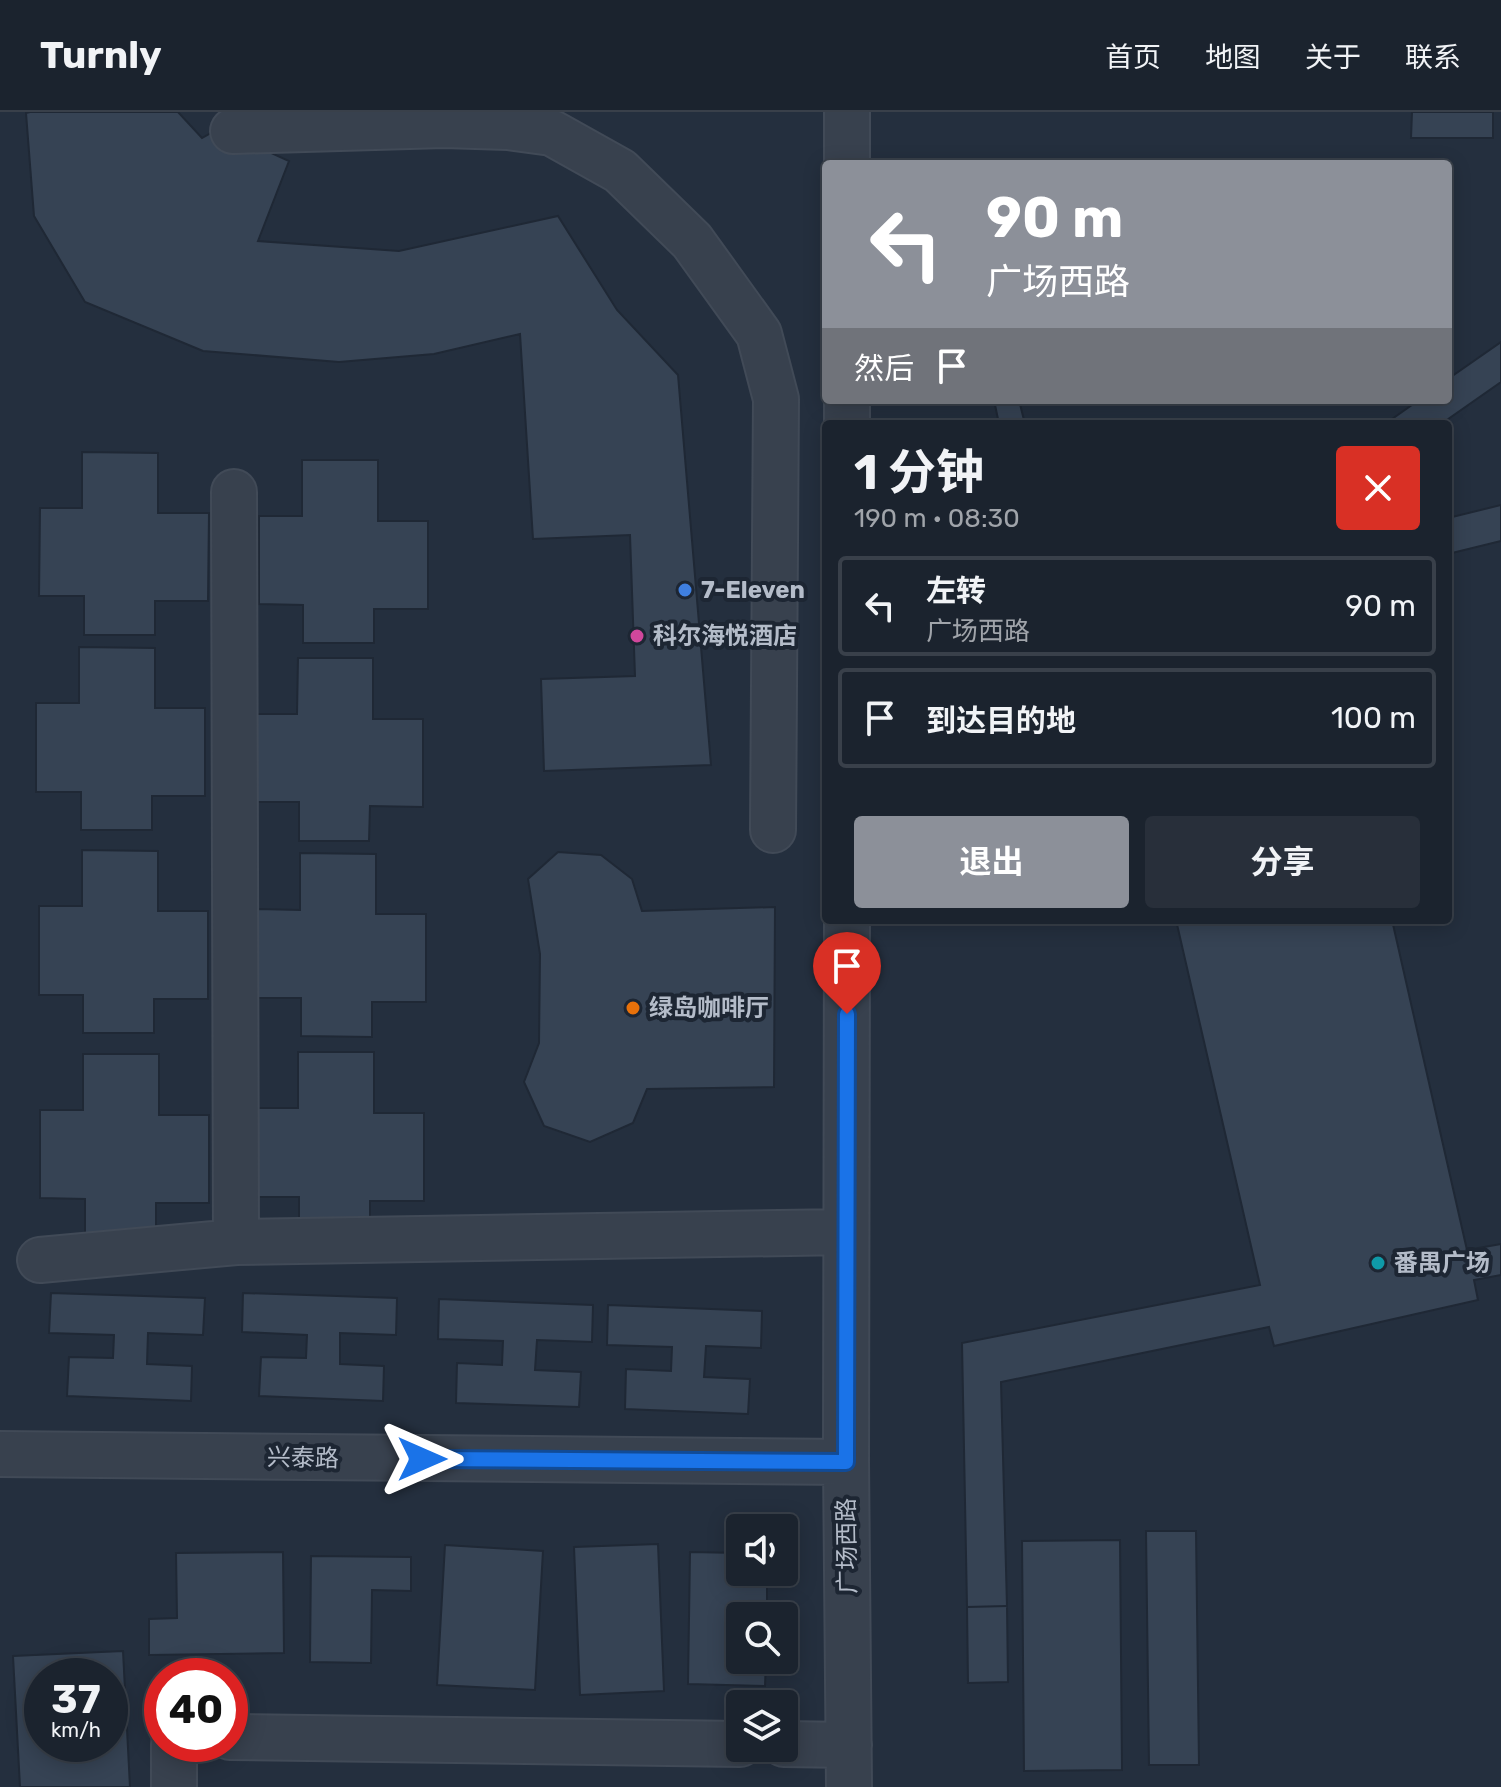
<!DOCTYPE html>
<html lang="zh">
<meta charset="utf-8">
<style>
:root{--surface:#1b232e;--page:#282f3a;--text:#f1f3f6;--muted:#a0a4aa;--line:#39404a;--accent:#8c9099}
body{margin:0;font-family:Rubik,"Noto Sans SC",sans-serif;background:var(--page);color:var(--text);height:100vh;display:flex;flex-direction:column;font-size:30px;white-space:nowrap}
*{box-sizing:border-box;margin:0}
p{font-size:26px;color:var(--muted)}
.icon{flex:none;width:44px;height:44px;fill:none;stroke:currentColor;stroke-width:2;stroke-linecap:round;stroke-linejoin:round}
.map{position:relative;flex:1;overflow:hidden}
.panel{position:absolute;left:822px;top:308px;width:630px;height:504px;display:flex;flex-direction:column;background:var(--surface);border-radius:8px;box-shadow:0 4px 20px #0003,0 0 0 2px var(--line)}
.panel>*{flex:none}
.hud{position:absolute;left:822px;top:48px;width:630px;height:244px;border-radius:8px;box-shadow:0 4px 20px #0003,0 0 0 2px var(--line);background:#8c9099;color:#fff;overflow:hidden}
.controls{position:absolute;left:726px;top:1402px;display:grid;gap:16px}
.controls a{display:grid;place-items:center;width:72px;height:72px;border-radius:8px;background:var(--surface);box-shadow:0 4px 20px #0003,0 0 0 2px var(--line);font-size:40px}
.speed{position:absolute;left:24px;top:1546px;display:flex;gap:16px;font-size:40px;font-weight:700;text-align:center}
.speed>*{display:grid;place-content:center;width:104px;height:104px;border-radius:50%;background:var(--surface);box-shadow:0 4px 20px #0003,0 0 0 2px var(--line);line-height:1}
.speed small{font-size:20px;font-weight:400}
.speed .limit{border:12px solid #d22;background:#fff;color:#111}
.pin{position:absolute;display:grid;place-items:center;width:68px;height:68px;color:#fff;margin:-82px -34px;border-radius:50% 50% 50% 0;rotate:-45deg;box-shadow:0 0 8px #0007}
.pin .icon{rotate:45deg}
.me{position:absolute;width:88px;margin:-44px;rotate:90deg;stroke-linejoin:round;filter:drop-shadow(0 0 6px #0008)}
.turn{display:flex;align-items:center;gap:28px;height:168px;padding:0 32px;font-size:36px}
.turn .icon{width:104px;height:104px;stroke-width:2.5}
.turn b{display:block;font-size:56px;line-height:68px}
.then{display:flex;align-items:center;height:76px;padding:0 32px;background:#0003;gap:16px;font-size:30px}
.round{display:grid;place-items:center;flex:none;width:84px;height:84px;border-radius:8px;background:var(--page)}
.overview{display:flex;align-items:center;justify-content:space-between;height:136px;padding:0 32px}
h1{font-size:48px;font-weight:700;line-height:60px}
.button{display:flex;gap:16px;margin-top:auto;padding:16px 32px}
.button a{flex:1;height:92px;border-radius:8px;background:var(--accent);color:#fff;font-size:32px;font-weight:700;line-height:92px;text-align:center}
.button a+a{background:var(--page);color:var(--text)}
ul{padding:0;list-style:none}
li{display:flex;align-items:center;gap:24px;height:100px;margin:0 16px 12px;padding:0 16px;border:4px solid var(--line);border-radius:8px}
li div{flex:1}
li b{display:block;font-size:30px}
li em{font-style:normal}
header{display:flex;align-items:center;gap:48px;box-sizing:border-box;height:112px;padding:0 40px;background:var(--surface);border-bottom:2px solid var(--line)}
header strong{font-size:38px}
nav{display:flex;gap:44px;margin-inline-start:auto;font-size:28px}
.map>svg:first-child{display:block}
.building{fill:#364354;stroke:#1f2835;stroke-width:2;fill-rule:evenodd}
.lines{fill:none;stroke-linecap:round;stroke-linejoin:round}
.minor-casing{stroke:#414a57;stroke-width:48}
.minor{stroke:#38414e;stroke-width:44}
.route-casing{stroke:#114b97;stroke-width:20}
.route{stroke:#1a73e8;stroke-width:14}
.shop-dot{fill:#3f7fe0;stroke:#1d2633;stroke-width:3}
.hotel-dot{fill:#d1479c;stroke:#1d2633;stroke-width:3}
.food-dot{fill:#e8710a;stroke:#1d2633;stroke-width:3}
.culture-dot{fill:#0f9aa8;stroke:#1d2633;stroke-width:3}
.labels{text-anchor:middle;stroke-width:8;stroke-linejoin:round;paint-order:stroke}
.poi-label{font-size:24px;font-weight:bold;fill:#b4bcc9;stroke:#1d2633;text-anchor:start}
.street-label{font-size:24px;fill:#b4bcc9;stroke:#1d2633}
</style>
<header>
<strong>Turnly</strong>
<nav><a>首页</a><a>地图</a><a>关于</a><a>联系</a></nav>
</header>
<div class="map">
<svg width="1501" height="1675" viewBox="0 0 1501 1675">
<rect width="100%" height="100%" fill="#242f3e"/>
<path class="building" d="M30 0H178L202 26 218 17 289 49 258 129 399 139 558 104 617 198 678 263 711 653 544 659 541 567 635 564 630 423 533 427 520 222 434 242 339 250 203 239 85 190 34 104 26 1Z
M1412 0H1493V26H1411Z
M929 48H977V52H930Z
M1501 230V270L1441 312H1385L1419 288H1448V267Z
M994 288H1019L1025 312H999Z
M82 340 158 341V401H209L208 489H155V523H84V484H39L40 396H82Z
M302 348H378V409H428V497H374V531H303V493L259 492V404H302Z
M1501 393V429L1448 442V406Z
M79 535 155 536V596H205V684H152V718H81V680H36V591H79Z
M298 546H373V607H423V695L370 694 369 729H299V690H255V602H297Z
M82 738 158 739V799H208V887H154V921H83V883H39V794H82Z
M558 740 601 743 632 767 642 799 775 795 774 975 647 977 633 1011 590 1030 544 1014 524 970 539 931 540 842 528 767Z
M300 741 376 742V802H426V890H372V925L301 924V886H257V797L300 798Z
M1176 808H1392L1467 1138 1501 1132V1163L1474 1168 1478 1188 1274 1234 1269 1215 1001 1270 1007 1494 967 1495 962 1231 1260 1173Z
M298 940H374V1001H424V1089H370V1123H299V1085H255L256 996H298Z
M83 942H159V1003H209V1091H156V1125H85V1087L40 1086V998H83Z
M51 1181 205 1186 203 1223 148 1221 147 1252 192 1254 191 1289 67 1284 69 1245 113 1246 114 1223 49 1221Z
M243 1181 397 1186 396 1223 340 1221V1252L384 1254 383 1289 259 1284 261 1245 306 1246 307 1223 242 1220Z
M439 1187 593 1193 592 1230 537 1228 535 1258 581 1260 579 1295 456 1291 457 1251 502 1253 503 1229 438 1227Z
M608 1193 762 1199 761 1236 706 1234 704 1265 750 1267 748 1302 625 1297 626 1257 671 1259 672 1235 607 1233Z
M1146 1419H1196L1199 1653H1149Z
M1120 1428 1122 1658 1024 1659 1022 1429Z
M658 1432 664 1579 580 1583 574 1435Z
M445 1433 543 1439 535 1578 437 1573Z
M283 1440 284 1541 149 1543V1507L177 1506 176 1441Z
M690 1440 740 1441V1460H767V1504H740V1548H766L765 1574 688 1572Z
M311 1444 411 1445V1479L372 1478 371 1551 310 1550Z
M1007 1494 1008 1570 968 1571 967 1495Z
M123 1539 130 1675H20L13 1544ZM42 1564H110V1632H42Z"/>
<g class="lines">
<defs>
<path id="minor" d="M443 0 444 13 508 15 552 21 620 59 692 129 759 222 776 287 773 718
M233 19 444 13
M847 52V0
M847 312V288
M234 380 236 1130 846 1120
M847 808 846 1350 849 1675
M40 1148 236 1130
M0 1342 846 1350
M230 1625 740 1632
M784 1632 849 1633
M174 1675V1632"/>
</defs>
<use href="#minor" class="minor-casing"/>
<use href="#minor" class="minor"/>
</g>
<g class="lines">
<defs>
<path id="route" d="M422 1347 846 1350 847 902"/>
</defs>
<use href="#route" class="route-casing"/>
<use href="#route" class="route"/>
</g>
<circle class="shop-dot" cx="685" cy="478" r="8"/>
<circle class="hotel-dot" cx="637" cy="524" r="8"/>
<circle class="food-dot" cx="633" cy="896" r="8"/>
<circle class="culture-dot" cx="1378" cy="1151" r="8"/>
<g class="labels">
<g class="poi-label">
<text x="701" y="486">7-Eleven</text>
<text x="653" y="532">科尔海悦酒店</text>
<text x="649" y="904">绿岛咖啡厅</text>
<text x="1394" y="1159">番禺广场</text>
</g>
<g class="street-label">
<text transform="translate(303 1346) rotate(1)" y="8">兴泰路</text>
<text transform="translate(847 1434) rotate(-91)" y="8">广场西路</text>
</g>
</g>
</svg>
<div class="controls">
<a><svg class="icon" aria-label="sound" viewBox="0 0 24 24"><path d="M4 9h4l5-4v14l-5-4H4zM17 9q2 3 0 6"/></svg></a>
<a><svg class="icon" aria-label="search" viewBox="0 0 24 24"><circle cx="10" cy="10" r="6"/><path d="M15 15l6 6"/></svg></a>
<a><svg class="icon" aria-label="layers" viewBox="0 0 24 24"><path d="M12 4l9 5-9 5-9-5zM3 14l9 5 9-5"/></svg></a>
</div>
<div class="speed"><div>37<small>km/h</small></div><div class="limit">40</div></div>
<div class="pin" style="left:847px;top:902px;background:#d93025"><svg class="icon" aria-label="arrive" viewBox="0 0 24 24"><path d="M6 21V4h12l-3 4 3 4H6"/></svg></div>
<svg class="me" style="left:422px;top:1347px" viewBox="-20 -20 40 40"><path d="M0-17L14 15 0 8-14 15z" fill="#1a73e8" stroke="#fff" stroke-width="4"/></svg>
<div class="hud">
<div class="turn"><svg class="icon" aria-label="left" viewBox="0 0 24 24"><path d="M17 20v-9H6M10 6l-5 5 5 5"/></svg><div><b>90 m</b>广场西路</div></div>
<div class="then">然后<svg class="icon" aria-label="arrive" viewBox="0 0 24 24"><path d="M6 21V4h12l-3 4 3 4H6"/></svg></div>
</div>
<section class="panel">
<div class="overview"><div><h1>1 分钟</h1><p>190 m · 08:30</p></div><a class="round" style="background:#d93025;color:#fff"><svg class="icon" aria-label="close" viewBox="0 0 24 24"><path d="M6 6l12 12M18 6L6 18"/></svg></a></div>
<ul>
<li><svg class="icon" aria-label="left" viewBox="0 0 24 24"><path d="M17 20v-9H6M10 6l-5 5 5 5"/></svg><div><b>左转</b><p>广场西路</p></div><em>90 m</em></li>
<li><svg class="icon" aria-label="arrive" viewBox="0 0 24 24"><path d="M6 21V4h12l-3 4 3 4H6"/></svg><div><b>到达目的地</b></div><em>100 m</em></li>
</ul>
<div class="button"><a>退出</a><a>分享</a></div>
</section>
</div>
